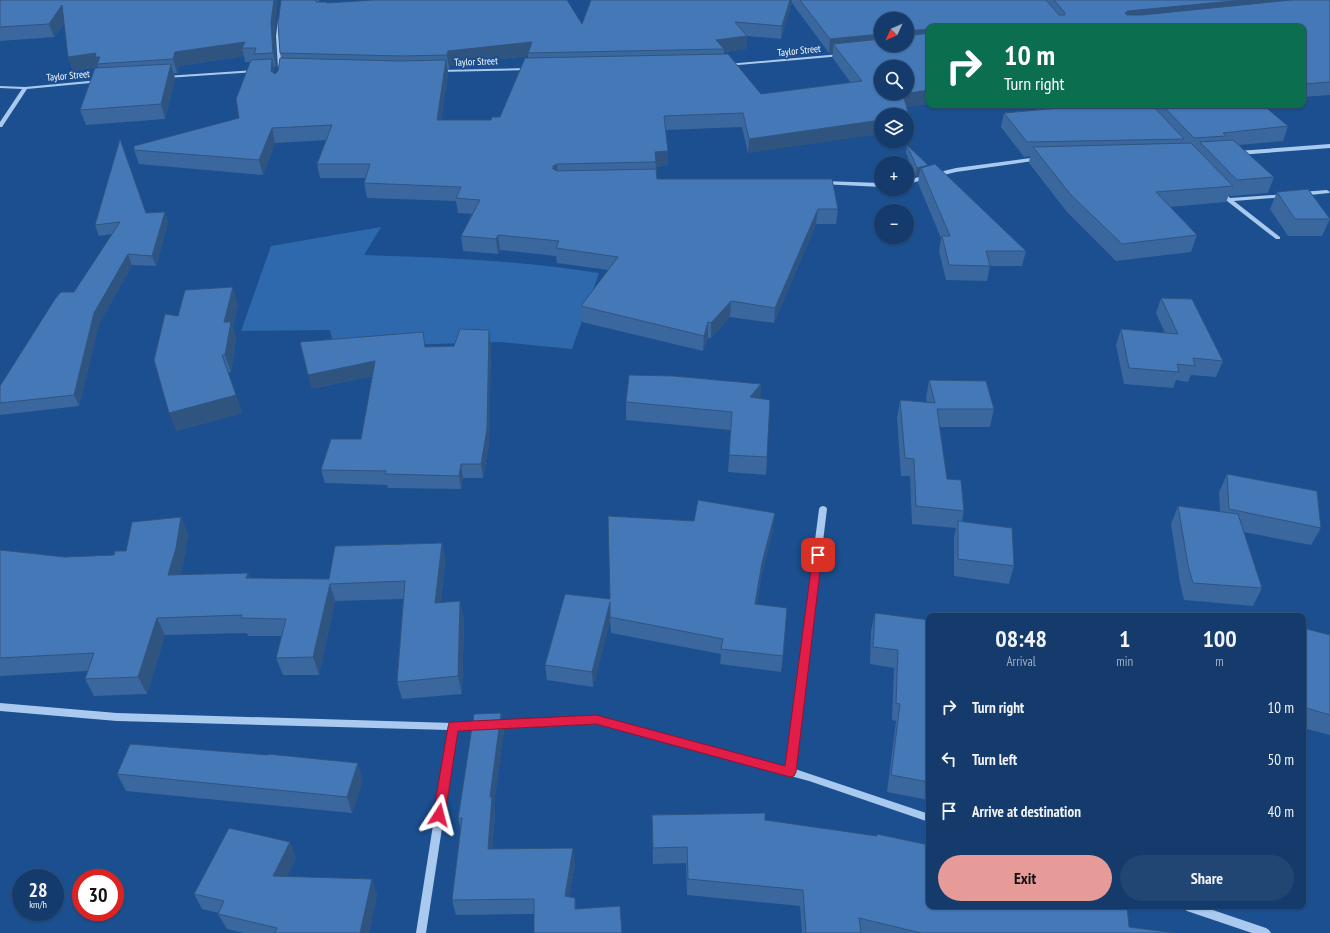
<!DOCTYPE html>
<meta charset="utf-8">
<style>
:root{--surface:#143b6b;--page:#214673;--text:#f1f3f6;--muted:#9dadc1;--line:#33557e;--accent:#e69b98}
body{margin:0;font-family:"PT Sans Narrow",sans-serif;background:var(--page);color:var(--text);height:100vh;display:flex;flex-direction:column;font-size:15px;white-space:nowrap}
*{box-sizing:border-box;margin:0}
p{font-size:13px;color:var(--muted)}
.icon{flex:none;width:22px;height:22px;fill:none;stroke:currentColor;stroke-width:2;stroke-linecap:round;stroke-linejoin:round}
.map{position:relative;flex:1;overflow:hidden}
.drawer{position:absolute;left:926px;top:613px;width:380px;height:296px;display:flex;flex-direction:column;background:var(--surface);border-radius:8px;box-shadow:0 1px 3px #0004,0 0 0 1px var(--line)}
.drawer>*{flex:none}
.guide{position:absolute;left:926px;top:24px;width:380px;height:84px;border-radius:8px;box-shadow:0 1px 3px #0004,0 0 0 1px var(--line);background:#0b6e4f;color:#fff;overflow:hidden}
.needle{width:26px;rotate:226deg}
.controls{position:absolute;left:874px;top:12px;display:grid;gap:8px}
.controls a{display:grid;place-items:center;width:40px;height:40px;border-radius:50%;background:var(--surface);box-shadow:0 1px 3px #0004,0 0 0 1px var(--line);font-size:20px}
.speed{position:absolute;left:12px;top:869px;display:flex;gap:8px;font-size:20px;font-weight:700;text-align:center}
.speed>*{display:grid;place-content:center;width:52px;height:52px;border-radius:50%;background:var(--surface);box-shadow:0 1px 3px #0004,0 0 0 1px var(--line);line-height:1}
.speed small{font-size:10px;font-weight:400}
.speed .limit{border:6px solid #d22;background:#fff;color:#111}
.pin{position:absolute;display:grid;place-items:center;width:34px;height:34px;color:#fff;margin:-17px;border-radius:8px;box-shadow:0 2px 6px #0006}
.me{position:absolute;width:44px;margin:-22px;rotate:9deg;stroke-linejoin:round;filter:drop-shadow(0 0 3px #0008)}
.turn{display:flex;align-items:center;gap:14px;height:84px;padding:0 12px;font-size:18px}
.turn .icon{width:52px;height:52px;stroke-width:2.5}
.turn b{display:block;font-size:28px;line-height:34px}
.eta{display:flex;justify-content:space-evenly;align-items:center;height:68px;text-align:center}
.eta b{font-size:24px;font-weight:800;line-height:28px}
.primary-button{display:flex;gap:8px;margin-top:auto;padding:8px 12px}
.primary-button a{flex:1;height:46px;border-radius:24px;background:var(--accent);color:#111;font-size:16px;font-weight:800;line-height:46px;text-align:center}
.primary-button a+a{background:var(--page);color:var(--text)}
ul{padding:0;list-style:none}
li{display:flex;align-items:center;gap:12px;height:52px;padding:0 12px}
li div{flex:1}
li b{display:block;font-size:15px}
li em{font-style:normal}
.map>svg:first-child{display:block}
.green{fill:#2e69ad}
.lines{fill:none;stroke-linecap:round;stroke-linejoin:round}
.minor{fill:#a9c9ee;fill-rule:evenodd}
.wall{fill:#3a679d;fill-rule:evenodd}
.shaded-wall{fill:#305480}
.building{fill:#4478b7;stroke:#305480;fill-rule:evenodd}
.route{fill:#e11d48;stroke:#92132f}
.labels{text-anchor:middle;stroke-width:4;stroke-linejoin:round;paint-order:stroke}
.far-street-label{font-size:10px;fill:#fff;stroke:#1b4f8f}
</style>
<div class="map">
<svg width="1330" height="933" viewBox="0 0 1330 933">
<rect width="100%" height="100%" fill="#1b4f8f"/>
<path class="green" d="M381 227 364 255C444 258 520 260 599 273L572 349 501 342 334 347 330 330 241 331 271 246Z"/>
<g class="lines">
<path class="minor" d="M278 20 282 21 280 36 282 69 280 70 278 69 276 36Z
M840 54H842V56L727 66 725 65 727 64Z
M529 68H531V70L439 72 437 71 439 70Z
M255 70H257V72L166 78 164 77 166 76Z
M99 80 101 81V82L27 89 2 127H0V122L22 89 0 88V86L25 87Z
M1330 144V148L1238 155 1235 153 1238 151Z
M1038 157 1040 158V160L956 172 907 184V180L956 168Z
M823 181 881 183V187L821 184V182Z
M1222 190 1224 191 1230 198 1287 194V196L1285 197 1234 201 1280 237V239H1276L1227 201 1219 192Z
M1327 190 1330 192 1329 193 1301 196 1298 194 1301 192Z
M823 506 826 507 827 509 795 769 929 814V822L809 781 597 724 494 729 491 728 490 725 491 722 494 721 597 716 786 767 819 509 820 507Z
M0 703 117 713 453 723 481 721 484 722 485 725 484 728 481 729 457 730 426 933H416L448 730 117 721 0 711Z
M1182 906H1201L1266 928 1269 930 1271 933H1252L1187 911 1184 909Z"/>
</g>
<path class="wall" d="M0 0 275 36 276 67H274L275 74 278 71 281 58 280 53 281 0H319V2H327L328 3 582 24 591 0H1330V95L1303 97V27H929L906 107 909 116 907 126V115L748 153 742 127 666 130 668 151V165L656 167 657 179 838 209 836 224H816L774 323 730 317 711 338H708L703 351 582 322 581 306 608 270 557 263 556 256 500 250 498 254 463 251 461 236 472 214 458 213 456 201 367 198 364 183 366 178H320L317 164 327 140 275 143 263 175 139 164 134 150 239 118 251 62H245L244 56 179 66 177 73H174L175 79 165 119 86 125 80 110 99 68 98 67 73 71 68 57 64 23 54 37 0 41ZM792 3 829 53 833 52 832 57 851 83 761 94 724 54V52L746 49 747 36 781 39ZM528 56V58L500 117 491 120H441L448 74V69H449L450 65Z
M1049 105H1263L1288 126 1283 141 1239 145 1274 177 1268 193 1231 196 1229 195 1226 202 1170 207 1197 235 1191 252 1116 261 1067 212 1029 163 1030 156 1024 157 1001 127 1004 113 1053 108Z
M907 145 928 166 1026 251 1022 266H990L987 281 946 280 939 251 941 238 918 183 919 175 915 176 906 153Z
M1277 192 1330 219 1322 236H1288L1270 209Z
M165 212 168 223 156 266 132 265 99 324 79 406 0 415V386L74 292 112 234 99 236 95 225 146 213Z
M1161 298 1223 361 1216 377 1191 375 1188 382 1176 380 1173 388 1124 384 1116 345 1121 329 1165 333 1156 313Z
M238 304 233 327 236 339 231 372 228 373 242 413 176 431 178 316Z
M491 344 489 443 483 478H463L461 489 388 488 387 485 325 483 321 470 361 439 373 376 311 389 426 347 454 346Z
M929 380 994 409 990 427H940L947 479 964 511 962 521 1014 566 1009 584 954 576V538L956 528 912 524 910 476H901L897 418 900 400 927 402 926 398Z
M761 384 760 399 767 457 766 475 728 472 731 430 626 420V402Z
M1227 474 1321 528 1311 545 1243 532 1262 588 1253 606 1184 600 1180 583 1171 524 1178 506 1220 512 1219 492Z
M181 517 188 535 183 565 180 575 248 573 250 578 329 579 442 543 445 560 441 602 460 601 464 619 462 694 402 699 397 682 403 599 335 601 319 675H283L276 658 282 636H248L247 633 165 635 147 694 94 696 85 679 88 671 0 676V550L65 557 114 555 126 551Z
M773 529 761 578 757 604 783 656 781 672 720 664 721 654 611 633 610 620 593 687 547 680 545 665 610 599Z
M875 613 929 620V800L887 792 896 721 892 720 894 668 870 664 871 631Z
M1303 628 1330 635V735L1303 728Z
M501 713 504 729 494 804 495 813 492 849 575 863 569 897 575 898 576 909 534 914 456 915 452 900 461 830 458 819Z
M117 774 363 780 352 813 126 791Z
M652 815 765 820 1129 927 1175 933H802L800 906 687 895 686 863 653 864Z
M296 858 287 876 377 894 369 933H244L227 929 218 914 219 913 202 909 194 894Z"/>
<path class="shaded-wall" d="M274 0H278L275 36 276 67 273 53 271 22Z
M790 0H792V3L781 39 782 26Z
M1243 0H1330L1125 25V13L1128 11Z
M62 5 67 18 54 37 49 24Z
M929 29V42L907 44V31Z
M881 34V45L833 44V52L829 53 830 39Z
M747 36 746 49 724 52V49L716 40Z
M245 42 242 48 244 56 179 66 177 73 173 59 175 52Z
M532 42 528 53V56L450 65 449 69 447 55 448 51Z
M96 53 100 57 97 64 100 71 98 67 73 71 68 57Z
M272 59 275 73 274 85 271 71Z
M446 60 448 74 439 135 437 120Z
M171 64 175 79 165 119 161 104Z
M925 65H929V78Z
M929 90V104L901 108 903 94Z
M907 116H909L907 126Z
M881 120V134L748 153 749 139Z
M272 128 275 143 263 175 259 160Z
M668 151V165L656 167 655 152Z
M557 164 558 178 554 181 553 166Z
M928 165 927 174 921 168 919 175 915 176 917 168Z
M818 209 816 224 774 323 775 308Z
M165 212 168 223 156 266 152 256Z
M498 235 500 250 498 254 496 239Z
M128 254 132 265 99 324 79 406 74 395 94 313Z
M233 287 238 304 233 327 236 339 231 372 225 355 224 322Z
M731 301 730 317 711 338V323Z
M708 322V338L703 351 704 336Z
M489 330 491 344 489 443 483 478 481 464Z
M375 361 378 375 311 389 308 375Z
M761 384 760 401 750 397Z
M236 395 242 413 176 431 169 413Z
M461 464 463 478 461 489 459 476Z
M775 513 773 529 761 578 754 620 755 604 762 563Z
M181 517 188 535 183 565 175 593 168 575Z
M442 543 445 560 439 620 435 603Z
M248 573 254 590 246 578Z
M330 584 335 601 319 675 313 657Z
M460 601 464 619 462 694 458 676Z
M610 602V620L593 687 592 672Z
M157 618 165 635 147 694 138 677Z
M501 713 504 729 494 804 495 813 491 864 488 849 490 797Z
M358 763 363 780 352 813 347 797Z
M290 842 296 858 280 891 273 876Z
M573 848 575 863 567 911 565 896Z
M372 879 377 894 369 933H360Z
M575 898 577 913 575 909Z"/>
<path class="building" d="M0 0H274L271 22 273 53 254 54 256 48H242L245 42 175 52 173 59 97 64 100 57H95L96 53 68 57 62 5 49 24 0 27Z
M281 0H316V2H327V3L373 0H567L582 24 591 0H790L782 26 735 22 747 36 716 40 724 49 528 53 532 42 448 51 447 55 401 56 280 53 278 23Z
M800 0H1046L1059 15H1065V13L1054 0H1243L1128 11 1125 13 1127 15H1142L1291 0H1330V82L1303 84V27H929V29L907 31V19H881V34L830 39Z
M929 33V65H925L929 70V90L903 94 909 116H907V115H881V120L749 139 743 113 664 116 668 151 655 152 656 162 557 164 553 166V169L557 171 656 169 657 179H832L838 209H818L775 308 731 301 711 323 708 322 704 336 581 306 618 257 556 248 559 241 498 235 496 239 461 236 480 200 456 198 461 187 364 183 370 164H317L332 125 272 128 259 160 134 150V146L239 118 236 99 251 60 272 59 271 71 275 74 278 71 280 58 401 61 446 60 437 120H491L492 117H500L525 58 728 54 761 94 862 81 833 44 881 39V45H907V36ZM881 67H907V93H881Z
M171 64 161 104 80 110 95 68Z
M1069 105H1152L1184 139 1027 142 1004 113 1071 107Z
M1162 105H1263L1288 126 1223 133 1226 136 1194 138Z
M120 139 146 213 165 212 152 256 128 254 94 313 74 395 0 403V386L55 299 61 292H74L120 222 95 225Z
M1233 140 1274 177 1237 180 1200 142Z
M1191 143 1233 186 1156 192 1197 235 1122 244 1071 195 1033 147Z
M907 145 928 165 917 168Z
M935 164 1026 251H986L990 266 949 265 942 236H950L921 168Z
M1308 189 1330 219H1295L1277 192Z
M233 287 224 322H231L225 355H222L236 395 169 413 154 360 165 314 178 316 185 290Z
M1161 298 1192 299 1223 361 1193 358 1195 366 1177 364 1179 372 1129 368 1121 329 1178 334Z
M460 329 489 330 487 429 481 464H461L459 476 385 474 386 471 321 470 331 439H361L375 361 308 375 300 342 423 332 425 347 454 346Z
M629 375 673 376 761 384 750 397 770 400 767 457 729 455 732 412 626 402Z
M929 380 986 381 994 409H937L947 479 961 480 964 511 916 506 914 459 905 458 900 400 935 403Z
M1227 474 1317 491 1321 528 1229 509Z
M698 500 775 513 762 563 755 604 787 608 783 656 721 649 723 639 610 617V602L592 672 545 665 565 594 610 599 608 516 694 521Z
M1178 506 1238 514 1262 588 1193 583 1188 565Z
M181 517 176 548 168 575 248 573 246 578 329 579 335 546 442 543 435 603 460 601 458 676 397 682 405 581 330 584 313 657 276 658 286 619 241 618 242 615 157 618 138 677 85 679 94 653 0 658V550L65 557 114 555 115 551H126L132 522Z
M958 521 1012 528 1014 566 958 559Z
M875 613 929 620V782L891 775 900 704 896 703 898 650 873 647Z
M971 614 991 616H971Z
M1303 628 1330 635V715L1303 707Z
M501 713 490 797H492L488 849 573 848 565 896 575 898V909L620 906 622 933H534V899L452 900 462 818 458 819 474 714Z
M130 744 268 755V754L358 763 347 797 117 774Z
M765 813V820L877 836V834L929 845V906H1127L1129 927 1175 933H921L859 918 861 933H806L803 890 688 879 687 847 653 848 652 815Z
M229 828 290 842 273 876 372 879 360 933H275L277 928 218 914 224 901 194 894Z"/>
<path class="route" d="M818 552 821 553 822 555 796 772 794 776 790 777 596 724 458 731 445 815 443 819 439 820 435 819 433 815 448 727 449 723 453 722 596 715 785 766 813 555 814 553Z"/>
<g class="labels">
<g class="far-street-label">
<text transform="translate(799 50) rotate(-6)" y="4">Taylor Street</text>
<text transform="translate(476 61) rotate(-2)" y="4">Taylor Street</text>
<text transform="translate(68 75) rotate(-5)" y="4">Taylor Street</text>
</g>
</g>
</svg>
<div class="controls">
<a><svg class="needle" viewBox="-14 -14 28 28"><path d="M0-13l5 13h-10z" fill="#e53935"/><path d="M0 13l5-13h-10z" fill="#9dadc1"/></svg></a>
<a><svg class="icon" aria-label="search" viewBox="0 0 24 24"><circle cx="10" cy="10" r="6"/><path d="M15 15l6 6"/></svg></a>
<a><svg class="icon" aria-label="layers" viewBox="0 0 24 24"><path d="M12 4l9 5-9 5-9-5zM3 14l9 5 9-5"/></svg></a>
<a>+</a>
<a>−</a>
</div>
<div class="speed"><div>28<small>km/h</small></div><div class="limit">30</div></div>
<div class="pin" style="left:818px;top:555px;background:#d93025"><svg class="icon" aria-label="arrive" viewBox="0 0 24 24"><path d="M6 21V4h12l-3 4 3 4H6"/></svg></div>
<svg class="me" style="left:439px;top:815px" viewBox="-20 -20 40 40"><path d="M0-17L14 15 0 8-14 15z" fill="#e11d48" stroke="#fff" stroke-width="4"/></svg>
<div class="guide">
<div class="turn"><svg class="icon" aria-label="right" viewBox="0 0 24 24"><path d="M7 20v-9h11M14 6l5 5-5 5"/></svg><div><b>10 m</b>Turn right</div></div>
</div>
<section class="drawer">
<div class="eta">
<div><b>08:48</b><p>Arrival</p></div>
<div><b>1</b><p>min</p></div>
<div><b>100</b><p>m</p></div>
</div>
<ul>
<li><svg class="icon" aria-label="right" viewBox="0 0 24 24"><path d="M7 20v-9h11M14 6l5 5-5 5"/></svg><div><b>Turn right</b></div><em>10 m</em></li>
<li><svg class="icon" aria-label="left" viewBox="0 0 24 24"><path d="M17 20v-9H6M10 6l-5 5 5 5"/></svg><div><b>Turn left</b></div><em>50 m</em></li>
<li><svg class="icon" aria-label="arrive" viewBox="0 0 24 24"><path d="M6 21V4h12l-3 4 3 4H6"/></svg><div><b>Arrive at destination</b></div><em>40 m</em></li>
</ul>
<div class="primary-button"><a>Exit</a><a>Share</a></div>
</section>
</div>
